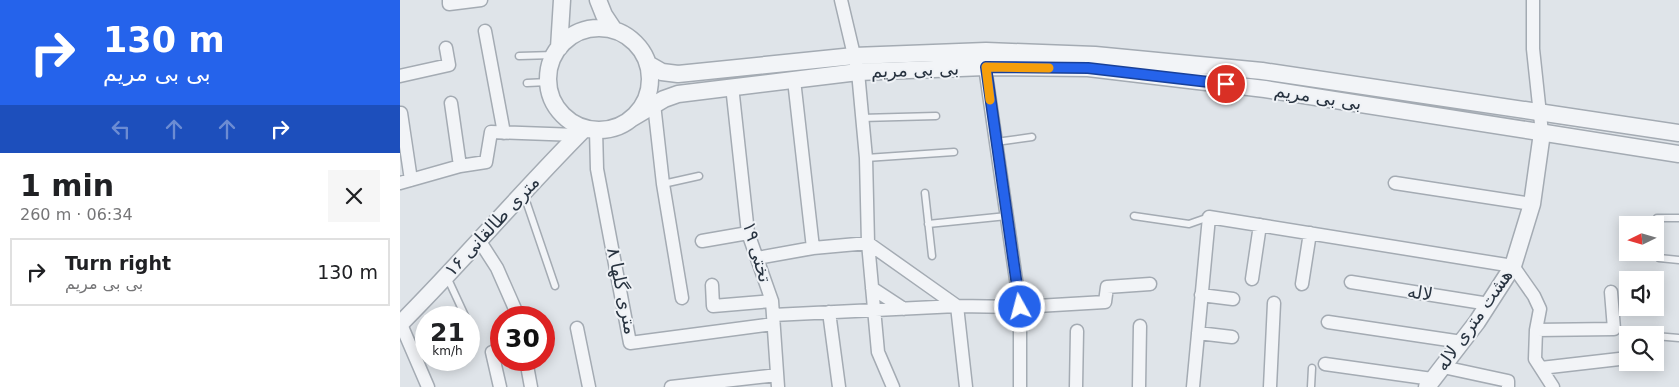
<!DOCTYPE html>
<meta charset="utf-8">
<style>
:root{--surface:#fff;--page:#f6f6f6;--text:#202124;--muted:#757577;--line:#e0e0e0}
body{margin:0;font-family:"DejaVu Sans","Noto Naskh Arabic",sans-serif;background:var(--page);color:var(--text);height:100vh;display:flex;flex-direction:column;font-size:19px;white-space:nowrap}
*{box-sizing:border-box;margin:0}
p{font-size:16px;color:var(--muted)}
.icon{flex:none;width:28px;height:28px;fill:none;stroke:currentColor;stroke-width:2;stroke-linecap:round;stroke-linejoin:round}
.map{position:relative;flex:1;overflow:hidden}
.panel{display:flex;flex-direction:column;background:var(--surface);width:400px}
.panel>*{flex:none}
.banner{background:#2563eb;color:#fff;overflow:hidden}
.needle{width:32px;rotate:265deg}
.fabs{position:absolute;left:1219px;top:216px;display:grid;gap:10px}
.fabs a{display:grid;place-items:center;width:45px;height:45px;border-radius:0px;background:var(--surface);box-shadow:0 2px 12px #0003;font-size:25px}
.speed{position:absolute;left:15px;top:306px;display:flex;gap:10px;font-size:25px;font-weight:700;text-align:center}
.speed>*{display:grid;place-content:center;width:65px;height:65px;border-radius:50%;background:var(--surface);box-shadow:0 2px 12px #0003;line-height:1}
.speed small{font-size:12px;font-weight:400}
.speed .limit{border:8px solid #d22;background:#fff;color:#111}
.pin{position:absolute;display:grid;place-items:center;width:42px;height:42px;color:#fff;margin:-21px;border:2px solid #fff;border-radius:50%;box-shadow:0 1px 5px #0007}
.me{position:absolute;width:55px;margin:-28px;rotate:353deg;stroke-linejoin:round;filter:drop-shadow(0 0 4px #0008)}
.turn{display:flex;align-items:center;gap:18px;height:105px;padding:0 20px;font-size:22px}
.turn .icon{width:65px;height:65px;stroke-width:2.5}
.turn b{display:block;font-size:35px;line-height:42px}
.lanes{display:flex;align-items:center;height:48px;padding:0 20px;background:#0003;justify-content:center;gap:25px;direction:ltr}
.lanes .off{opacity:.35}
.round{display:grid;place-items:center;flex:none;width:52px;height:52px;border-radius:0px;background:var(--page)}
.summary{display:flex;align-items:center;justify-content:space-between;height:85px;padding:0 20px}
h1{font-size:30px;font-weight:700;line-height:38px}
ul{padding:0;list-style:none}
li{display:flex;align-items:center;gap:15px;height:68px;margin:0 10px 8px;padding:0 10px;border:2px solid var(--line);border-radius:0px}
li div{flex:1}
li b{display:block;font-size:19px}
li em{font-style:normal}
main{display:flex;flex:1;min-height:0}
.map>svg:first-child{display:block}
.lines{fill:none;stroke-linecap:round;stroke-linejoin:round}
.service-casing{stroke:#a4abb3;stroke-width:9}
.minor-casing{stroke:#a4abb3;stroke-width:15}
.tertiary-casing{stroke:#a4abb3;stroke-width:19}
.service{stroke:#f2f4f7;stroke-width:6}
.minor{stroke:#f2f4f7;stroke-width:12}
.tertiary{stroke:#f2f4f7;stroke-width:16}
.route-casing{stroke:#184099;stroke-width:12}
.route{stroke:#2563eb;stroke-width:9}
.slow{stroke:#f59e0b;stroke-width:9}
.labels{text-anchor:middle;stroke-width:4;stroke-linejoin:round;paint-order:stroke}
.street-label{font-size:18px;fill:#283340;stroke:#eff2f6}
</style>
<main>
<section class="panel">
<div class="banner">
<div class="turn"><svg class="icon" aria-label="right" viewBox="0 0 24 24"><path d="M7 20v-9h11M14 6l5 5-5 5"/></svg><div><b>130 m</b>بی بی مریم</div></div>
<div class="lanes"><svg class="icon off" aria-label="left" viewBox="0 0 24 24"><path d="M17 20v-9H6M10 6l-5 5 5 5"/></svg><svg class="icon off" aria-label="ahead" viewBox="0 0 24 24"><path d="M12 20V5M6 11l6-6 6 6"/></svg><svg class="icon off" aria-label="ahead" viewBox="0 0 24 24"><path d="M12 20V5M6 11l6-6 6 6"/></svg><svg class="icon" aria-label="right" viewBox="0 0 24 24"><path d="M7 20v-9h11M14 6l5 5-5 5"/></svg></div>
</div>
<div class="summary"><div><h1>1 min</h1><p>260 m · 06:34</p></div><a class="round"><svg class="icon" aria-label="close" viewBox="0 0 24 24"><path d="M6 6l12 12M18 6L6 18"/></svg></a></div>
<ul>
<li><svg class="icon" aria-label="right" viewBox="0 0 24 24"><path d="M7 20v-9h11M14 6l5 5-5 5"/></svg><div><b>Turn right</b><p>بی بی مریم</p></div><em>130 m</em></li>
</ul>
</section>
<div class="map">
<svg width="1279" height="387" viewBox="0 0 1279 387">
<rect width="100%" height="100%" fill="#dfe4e9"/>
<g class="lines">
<defs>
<path id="service" d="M119 56 154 55
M127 83 148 82
M461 118 536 116
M596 142 632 137
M466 158 554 152
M263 184 299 176
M525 193 532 256
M124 195 155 286
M734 216 789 224 809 217
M1257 218H1279
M528 224 607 216
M1259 258 1279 260
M47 277 66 318
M1255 336 1279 338
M911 387 912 368"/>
<path id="minor" d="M49 0V4L81 0
M441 0 458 72 466 158 468 243 478 352 493 387
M1133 0V49L1142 133
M85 31 104 133
M585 67 620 307V387
M0 76 49 65 46 48
M394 80 413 248
M332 86 348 233 372 301 378 387
M51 103 60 166
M254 104 263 184 282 298
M1 113 11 180
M196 130 197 169 230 343 373 324
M0 183 60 166 86 162 91 132 177 135
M995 183 1132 204
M79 240 97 268 119 318
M302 241 348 233
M357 258 413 248 468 243 557 306 566 387
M852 279 860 225
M951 282 1089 304
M902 284 910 233
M312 285 313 306 372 301
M472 288 504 309
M801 295 833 299
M429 312 439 387
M373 315 557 306 620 307 705 302 707 287 750 284
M0 322 28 387
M928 322 1062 342
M177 328 189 387
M1136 330 1214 329 1211 292
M798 333 832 337
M92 352 100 387
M126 360 131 387
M925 364 1032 379
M1043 367 1108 381V387
M1141 368 1228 358
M271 387 377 375
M676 387 677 331
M739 387 740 326
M793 387 809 217 1113 266 1134 296 1140 309 1136 330 1135 359 1153 387
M870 387 874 303"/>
<path id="tertiary" d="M198 0 204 15 214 30
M148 79a51 51 0 1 1 102 0a51 51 0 1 1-102 0Z
M159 48 162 0
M248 64 262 72 278 74 454 56 586 51 695 55 862 71 1279 133
M232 118 264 99 278 94 458 72 585 67 688 68 865 89 1279 154
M0 324C63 261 121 192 185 128
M1027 387 1077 322 1113 266 1132 204 1142 133"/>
</defs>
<use href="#service" class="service-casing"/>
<use href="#minor" class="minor-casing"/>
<use href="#tertiary" class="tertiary-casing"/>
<use href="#service" class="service"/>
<use href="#minor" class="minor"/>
<use href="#tertiary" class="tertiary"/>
</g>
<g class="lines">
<defs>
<path id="route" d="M620 307 586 67 688 68 826 84"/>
</defs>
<use href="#route" class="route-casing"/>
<use href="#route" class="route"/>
<path class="slow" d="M590 100 586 67 649 68"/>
</g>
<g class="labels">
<g class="street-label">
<text transform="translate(515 70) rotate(-2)" y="6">بی بی مریم</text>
<text transform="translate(918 97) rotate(9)" y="6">بی بی مریم</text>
<text transform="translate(92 226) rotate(-47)" y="6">۱۶ متری طالقانی</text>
<text transform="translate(357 252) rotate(74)" y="6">تختی ۱۹</text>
<text transform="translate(222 291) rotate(78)" y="6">۸ متری گلها</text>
<text transform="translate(1020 293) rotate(9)" y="6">لاله</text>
<text transform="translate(1074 320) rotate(-55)" y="6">هشت متری لاله</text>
</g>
</g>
</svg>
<div class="fabs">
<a><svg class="needle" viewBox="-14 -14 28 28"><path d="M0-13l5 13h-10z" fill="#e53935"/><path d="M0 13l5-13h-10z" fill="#757577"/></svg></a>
<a><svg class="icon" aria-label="sound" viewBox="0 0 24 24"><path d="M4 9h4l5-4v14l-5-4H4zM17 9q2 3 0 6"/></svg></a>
<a><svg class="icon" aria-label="search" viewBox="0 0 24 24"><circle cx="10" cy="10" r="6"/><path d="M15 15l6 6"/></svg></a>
</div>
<div class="speed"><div>21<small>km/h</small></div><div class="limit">30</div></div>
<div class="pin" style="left:826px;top:84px;background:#d93025"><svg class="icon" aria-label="arrive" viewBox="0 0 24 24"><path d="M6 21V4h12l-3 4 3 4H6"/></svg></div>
<svg class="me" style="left:620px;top:307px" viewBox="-20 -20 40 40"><circle r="17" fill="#2563eb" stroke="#fff" stroke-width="3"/><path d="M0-11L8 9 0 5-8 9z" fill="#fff"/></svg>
</div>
</main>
